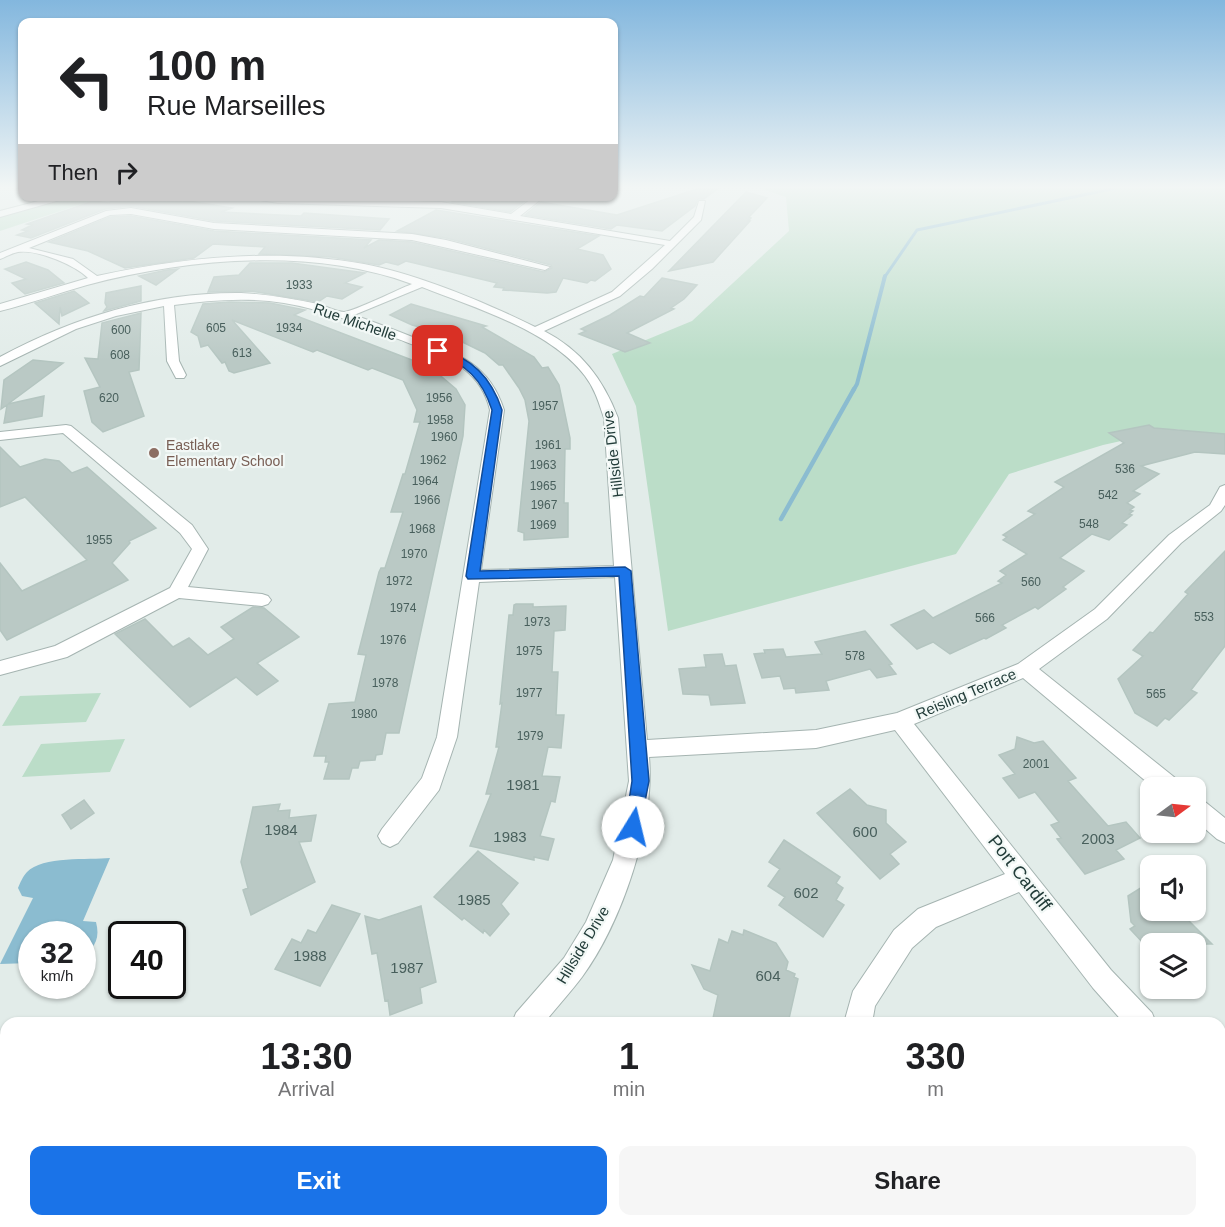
<!DOCTYPE html>
<style>
:root{--surface:#fff;--page:#f6f6f6;--text:#202124;--muted:#757577;--accent:#1a73e8}
body{margin:0;font-family:Helvetica,sans-serif;background:var(--page);color:var(--text);height:100vh;display:flex;flex-direction:column;font-size:22px;white-space:nowrap}
*{box-sizing:border-box;margin:0}
p{font-size:20px;color:var(--muted)}
.icon{flex:none;width:33px;height:33px;fill:none;stroke:currentColor;stroke-width:2;stroke-linecap:round;stroke-linejoin:round}
.map{position:relative;flex:1;overflow:hidden}
.side{position:absolute;left:0px;top:1017px;width:1226px;height:210px;display:flex;flex-direction:column;background:var(--surface);border-radius:18px 18px 0 0;box-shadow:0 2px 4px #0004}
.side>*{flex:none}
.top-card{position:absolute;left:18px;top:18px;width:600px;height:183px;border-radius:12px;box-shadow:0 2px 4px #0004;background:#fff;color:var(--text);overflow:hidden}
.needle{width:39px;rotate:75deg}
.controls{position:absolute;left:1140px;top:777px;display:grid;gap:12px}
.controls a{display:grid;place-items:center;width:66px;height:66px;border-radius:12px;background:var(--surface);box-shadow:0 2px 4px #0004;font-size:30px}
.speed{position:absolute;left:18px;top:921px;display:flex;gap:12px;font-size:30px;font-weight:700;text-align:center}
.speed>*{display:grid;place-content:center;width:78px;height:78px;border-radius:50%;background:var(--surface);box-shadow:0 2px 4px #0004;line-height:1}
.speed small{font-size:15px;font-weight:400}
.speed .limit{border:3px solid #111;border-radius:9px;background:#fff;color:#111}
.pin{position:absolute;display:grid;place-items:center;width:51px;height:51px;color:#fff;margin:-26px;border-radius:12px;box-shadow:0 3px 9px #0006}
.me{position:absolute;width:66px;margin:-33px;rotate:9deg;stroke-linejoin:round;filter:drop-shadow(0 0 4px #0008)}
.turn{display:flex;align-items:center;gap:21px;height:126px;padding:0 30px;font-size:27px}
.turn .icon{width:78px;height:78px;stroke-width:2.5}
.turn b{display:block;font-size:42px;line-height:51px}
.then{display:flex;align-items:center;height:57px;padding:0 30px;background:#0003;gap:12px;font-size:22px}
.eta{display:flex;justify-content:space-evenly;align-items:center;height:102px;text-align:center}
.eta b{font-size:36px;font-weight:800;line-height:42px}
.primary-button{display:flex;gap:12px;margin-top:auto;padding:12px 30px}
.primary-button a{flex:1;height:69px;border-radius:12px;background:var(--accent);color:#fff;font-size:24px;font-weight:800;line-height:69px;text-align:center}
.primary-button a+a{background:var(--page);color:var(--text)}
.map>svg:first-child{display:block}
.green{fill:#bbddc8}
.water{fill:#8bbcd0}
.lines{fill:none;stroke-linecap:round;stroke-linejoin:round}
.stream-far2{stroke:#8bbcd0;stroke-width:3}
.stream-far1{stroke:#8bbcd0;stroke-width:4}
.stream{stroke:#8bbcd0;stroke-width:4.5}
.building{fill:#bac9c5;stroke:#b4c5c0;stroke-width:1.5}
.minor-casing{stroke:#a5b4b1;stroke-width:2}
.minor{fill:#fff;fill-rule:evenodd}
.route{fill:#1a73e8;stroke:#114b97;stroke-width:1.5}
.education-dot{fill:#8d6e63;stroke:#f2f8f6;stroke-width:2}
.labels{text-anchor:middle;stroke-width:4.5;stroke-linejoin:round;paint-order:stroke}
.number-label{font-size:12px;fill:#485f5c}
.far-education-label{font-size:14px;fill:#785e54;stroke:#f2f8f6;text-anchor:start}
.street-label{font-size:15px;fill:#223c39;stroke:#f2f8f6}
.near-number-label{font-size:15px;fill:#485f5c}
.near-street-label{font-size:18px;fill:#223c39;stroke:#f2f8f6}
</style>
<div class="map">
<svg width="1225" height="1227" viewBox="0 0 1225 1227">
<rect width="100%" height="100%" fill="#e2ece9"/>
<path class="green" d="M759 188H1225V437L1175 429 1103 445 1009 474 956 554 668 631 636 406 612 354 692 321 789 231 786 197Z
M51 197H103L0 231V210Z
M101 693 86 722 2 726 20 696Z
M125 739 110 772 22 777 41 744Z"/>
<path class="water" d="M110 858 83 921 96 922C100 937 96 947 83 956L82 934H32L31 963 0 964 33 898 22 896 18 888C20 883 23 876 27 872 42 856 89 860 110 858Z"/>
<g class="lines">
<path class="stream-far2" d="M884 278 917 230 1116 188"/>
<path class="stream-far1" d="M853 391 857 384 885 276"/>
<path class="stream" d="M781 519 854 389"/>
</g>
<path class="building" d="M700 188H718L704 199H698L695 206 662 231 617 225 611 229 525 215 541 202 617 215Z
M746 192 767 198 749 217 751 218 748 221H750L713 262 669 271Z
M158 196 232 208 221 212 301 216 304 213 389 219 380 230 214 221 131 206 105 209 31 238 17 235 28 231 22 230 32 225 27 224 93 201 109 203 117 197Z
M461 196H504L526 200 510 212 452 202Z
M436 210 599 236 577 249 603 255 611 269 595 281 591 280 587 283 563 278 556 292 547 293 503 290 504 288 494 287 497 283 406 261 398 265 386 262 379 265 331 257 259 254 265 247 213 244 194 258 125 268 88 251 49 242 110 217 131 216 214 231 371 240 364 248 379 240 412 242 544 272 552 268 551 265 446 238 397 231Z
M26 262 48 270 64 283 25 294 12 283 26 279 5 269Z
M250 263H292L365 273 345 283 362 287 342 299 327 296 318 302 251 291 208 292 214 277 239 275Z
M178 269 156 285 139 276 167 270Z
M662 278 697 285 684 299 671 308 674 309 627 333 650 343 625 352 579 334 586 331 581 329 610 315 640 296 644 297Z
M141 286V301L104 311 107 307 105 303 106 293Z
M74 291 89 303 62 316 60 307 59 324 35 303Z
M229 302 270 303 305 310 294 315 430 367 456 389 465 405 463 436 399 733H386L382 754 376 755 375 760 360 761 358 768H352L349 779H324L329 762H325L326 756H314L329 704 355 702 366 655 358 654 379 572 381 568H385L403 512H391L403 474H405L420 422H414L417 410 403 380 372 368 368 370 317 350 313 352 232 320 270 363 234 373 229 371 225 362 222 363 208 345 201 347 198 336 191 332 203 304Z
M411 304 486 326 482 327 534 357 542 368 548 367 559 385 570 438V449H565L564 503H568V537L524 540V533L518 531 529 421 525 400 519 388 503 365H499L485 353 446 334 412 325 390 315Z
M141 313 139 370 129 372 144 416 103 432 92 422 84 391 100 387 85 358 98 359 102 323Z
M33 360 63 363 8 404 44 396 42 416 4 423 7 405 1 409 4 380Z
M1149 425 1154 428 1225 434V454L1195 452 1141 466 1159 474 1133 491 1140 494 1127 503 1134 507 1130 510 1133 511 1129 514 1132 515 1122 523 1127 525 1109 540 1092 534 1060 558 1084 571 1063 587 1066 589 1038 609 1035 607 1002 625 1006 628 986 639 984 638 950 654 933 642 917 649 891 625 924 610 933 618 1002 583 998 581 1006 575 1000 571 1027 554 1003 540 1007 537 1003 535 1035 514 1028 511 1064 487 1055 482 1124 443 1109 433Z
M0 447 20 467 45 459 59 461 72 473 87 467 156 528 129 541 130 543 112 563 128 580 7 640 0 630V563L22 591 87 560 25 497 0 507Z
M1225 551V646L1191 690 1197 693 1169 720 1165 718 1157 726 1135 713 1118 679 1143 656 1133 650 1150 632 1153 633 1188 594 1185 592Z
M516 604H533V607L566 606 565 630 554 631 552 672H558L556 715H564L561 748 548 747 542 776 560 777 555 802 551 801 540 836 554 839 548 860 534 857V860L470 846 491 794H486L499 747H496L502 703 500 704 509 615H513L514 605Z
M253 607 264 608 299 637 257 663 278 681 257 695 236 677 190 707 115 634 145 619 173 647 189 638 208 655 234 639 221 627Z
M865 631 892 664 889 665 896 674 877 678 870 669 826 681 829 690 796 693 795 688 784 689 780 676 762 678 754 654 765 653 764 650 783 649 786 657 822 654 815 642Z
M722 654 725 666 736 665 745 703 711 705 709 695 683 694 679 669 706 667 704 655Z
M1017 737 1034 743 1043 741 1076 778 1068 781 1108 826 1126 822 1140 838 1116 850 1124 859 1085 874 1057 839 1061 838 1051 825 1059 822 1035 792 1019 798 1003 778 1015 774 999 755 1015 749Z
M850 789 867 805 886 810V823L906 842 890 854 899 864 880 879 817 813Z
M84 800 94 813 71 829 62 815Z
M280 804 278 811 290 810 289 818 316 815 311 841 299 842 315 882 251 915 243 890 248 888 241 862 253 807Z
M784 840 840 877 836 883 843 888 836 900 844 905 823 937 779 905 785 897 768 886 780 869 769 862Z
M478 851 518 883 501 904 509 914 490 936 484 930 483 933 464 918 462 920 434 897Z
M1150 882V910H1178L1212 944H1144L1130 929 1135 926 1131 922 1128 896Z
M332 905 360 914 320 986 275 969 292 939 301 943 308 930 316 933Z
M421 906 436 982 420 988 422 1003 390 1015 388 1000 385 1001 377 953 372 954 365 916 379 920Z
M744 930 776 943 788 962 786 970 795 974 794 977 798 979 788 1023H712L718 995 704 989 692 965 710 971 719 939 728 943 732 931 743 935Z"/>
<g class="lines">
<defs>
<path id="minor" d="M58 196H74L0 217V211Z
M237 196 441 202 511 214 535 196H545L520 216 670 241 694 217 699 201H705L701 220 652 269 620 296 544 331C581 350 603 379 618 418L647 740 816 730 897 713 1018 664 1095 609 1169 535 1210 505 1220 487 1225 485V505L1221 511 1181 543 1107 619 1039 669 1179 781 1182 788H1154L1023 678 914 724 1111 970 1152 1013 1156 1023H1124L1093 988 1019 892 936 927 912 948 875 1006 872 1023H844L853 991 894 930 918 909 1005 874 895 730 816 748 649 757C655 825 622 922 582 977 570 993 556 1008 544 1023H512L516 1013 564 958 586 922 613 860 629 781 615 577 479 582 457 737 439 790 398 843 390 847 382 843 378 836 382 829 422 778 437 737 490 410C486 393 478 380 464 369 447 355 426 350 406 342 366 327 327 310 284 303 248 297 210 300 174 305L179 361 186 375 184 378H176L167 361 164 306 116 316 76 329 0 366V357C74 317 156 292 241 293 267 294 292 299 318 304 325 306 337 312 344 312 355 311 399 289 412 284 311 247 190 258 87 285 58 293 29 304 0 311V304L88 278C75 265 37 249 18 252 12 253 6 257 0 259V253L106 211 131 208 214 223 412 234 446 240 550 267 545 270 412 240 214 229 131 214 110 215 29 248 73 259 97 276C185 257 275 248 364 264 417 274 487 303 535 327L612 292 665 245 441 208 278 203ZM422 287C475 308 550 330 585 376 595 389 599 403 604 418L614 566 481 570 504 410C489 363 457 353 415 338 395 330 374 322 354 315Z
M66 425 71 426 192 525 208 549 188 587 262 594 268 596 271 600 268 604 262 606 179 598 67 657 0 675V661L55 646 170 588 192 549 180 533 63 433 0 440V432Z
M1196 798 1204 801 1225 818V843L1217 839 1196 821Z
M1220 1093 1225 1095V1129L1220 1127Z
M0 1161 6 1163V1195L0 1193Z
M284 1221H316L315 1227H283Z
M821 1221H853V1227H821Z"/>
</defs>
<use href="#minor" class="minor-casing"/>
<use href="#minor" class="minor"/>
</g>
<linearGradient id="sky" x2="0" y2="1"><stop stop-color="#83b7de"/><stop offset="0.52" stop-color="#f2f6f5"/><stop offset="1" stop-color="#f2f6f5" stop-opacity="0"/></linearGradient>
<rect width="1225" height="360" fill="url(#sky)"/>
<path class="route" d="M438 348C472 358 491 377 502 410L480 571 625 567 631 571 649 781 639 832 633 835 627 832 625 827 632 781 619 576 468 579 466 576 492 410C482 379 466 364 435 353L434 351Z"/>
<circle class="education-dot" cx="154" cy="453" r="6"/>
<g class="labels">
<g class="number-label">
<text x="299" y="289">1933</text>
<text x="216" y="332">605</text>
<text x="289" y="332">1934</text>
<text x="121" y="334">600</text>
<text x="242" y="357">613</text>
<text x="120" y="359">608</text>
<text x="109" y="402">620</text>
<text x="439" y="402">1956</text>
<text x="545" y="410">1957</text>
<text x="440" y="424">1958</text>
<text x="444" y="441">1960</text>
<text x="548" y="449">1961</text>
<text x="433" y="464">1962</text>
<text x="543" y="469">1963</text>
<text x="1125" y="473">536</text>
<text x="425" y="485">1964</text>
<text x="543" y="490">1965</text>
<text x="1108" y="499">542</text>
<text x="427" y="504">1966</text>
<text x="544" y="509">1967</text>
<text x="1089" y="528">548</text>
<text x="543" y="529">1969</text>
<text x="422" y="533">1968</text>
<text x="99" y="544">1955</text>
<text x="414" y="558">1970</text>
<text x="399" y="585">1972</text>
<text x="1031" y="586">560</text>
<text x="403" y="612">1974</text>
<text x="1204" y="621">553</text>
<text x="985" y="622">566</text>
<text x="537" y="626">1973</text>
<text x="393" y="644">1976</text>
<text x="529" y="655">1975</text>
<text x="855" y="660">578</text>
<text x="385" y="687">1978</text>
<text x="529" y="697">1977</text>
<text x="1156" y="698">565</text>
<text x="364" y="718">1980</text>
<text x="530" y="740">1979</text>
<text x="1036" y="768">2001</text>
</g>
<g class="far-education-label">
<text x="166" y="450">Eastlake<tspan x="166" dy="16">Elementary School</tspan></text>
</g>
<g class="street-label">
<text transform="translate(355 322) rotate(19)" y="5">Rue Michelle</text>
<text transform="translate(613 454) rotate(-97)" y="5">Hillside Drive</text>
<text transform="translate(966 694) rotate(-23)" y="5">Reisling Terrace</text>
<text transform="translate(583 945) rotate(-59)" y="5">Hillside Drive</text>
</g>
<g class="near-number-label">
<text x="523" y="790">1981</text>
<text x="281" y="835">1984</text>
<text x="865" y="837">600</text>
<text x="510" y="842">1983</text>
<text x="1098" y="844">2003</text>
<text x="806" y="898">602</text>
<text x="474" y="905">1985</text>
<text x="310" y="961">1988</text>
<text x="407" y="973">1987</text>
<text x="768" y="981">604</text>
</g>
<g class="near-street-label">
<text transform="translate(1020 873) rotate(52)" y="6">Port Cardiff</text>
</g>
</g>
</svg>
<div class="controls">
<a><svg class="needle" viewBox="-14 -14 28 28"><path d="M0-13l5 13h-10z" fill="#e53935"/><path d="M0 13l5-13h-10z" fill="#757577"/></svg></a>
<a><svg class="icon" aria-label="sound" viewBox="0 0 24 24"><path d="M4 9h4l5-4v14l-5-4H4zM17 9q2 3 0 6"/></svg></a>
<a><svg class="icon" aria-label="layers" viewBox="0 0 24 24"><path d="M12 4l9 5-9 5-9-5zM3 14l9 5 9-5"/></svg></a>
</div>
<div class="speed"><div>32<small>km/h</small></div><div class="limit">40</div></div>
<div class="pin" style="left:438px;top:351px;background:#d93025"><svg class="icon" aria-label="arrive" viewBox="0 0 24 24"><path d="M6 21V4h12l-3 4 3 4H6"/></svg></div>
<svg class="me" style="left:633px;top:827px" viewBox="-20 -20 40 40"><circle r="19" fill="#fff"/><path d="M0-13L10 11 0 6-10 11z" fill="#1a73e8"/></svg>
<div class="top-card">
<div class="turn"><svg class="icon" aria-label="left" viewBox="0 0 24 24"><path d="M17 20v-9H6M10 6l-5 5 5 5"/></svg><div><b>100 m</b>Rue Marseilles</div></div>
<div class="then">Then<svg class="icon" aria-label="right" viewBox="0 0 24 24"><path d="M7 20v-9h11M14 6l5 5-5 5"/></svg></div>
</div>
<section class="side">
<div class="eta">
<div><b>13:30</b><p>Arrival</p></div>
<div><b>1</b><p>min</p></div>
<div><b>330</b><p>m</p></div>
</div>
<div class="primary-button"><a>Exit</a><a>Share</a></div>
</section>
</div>
